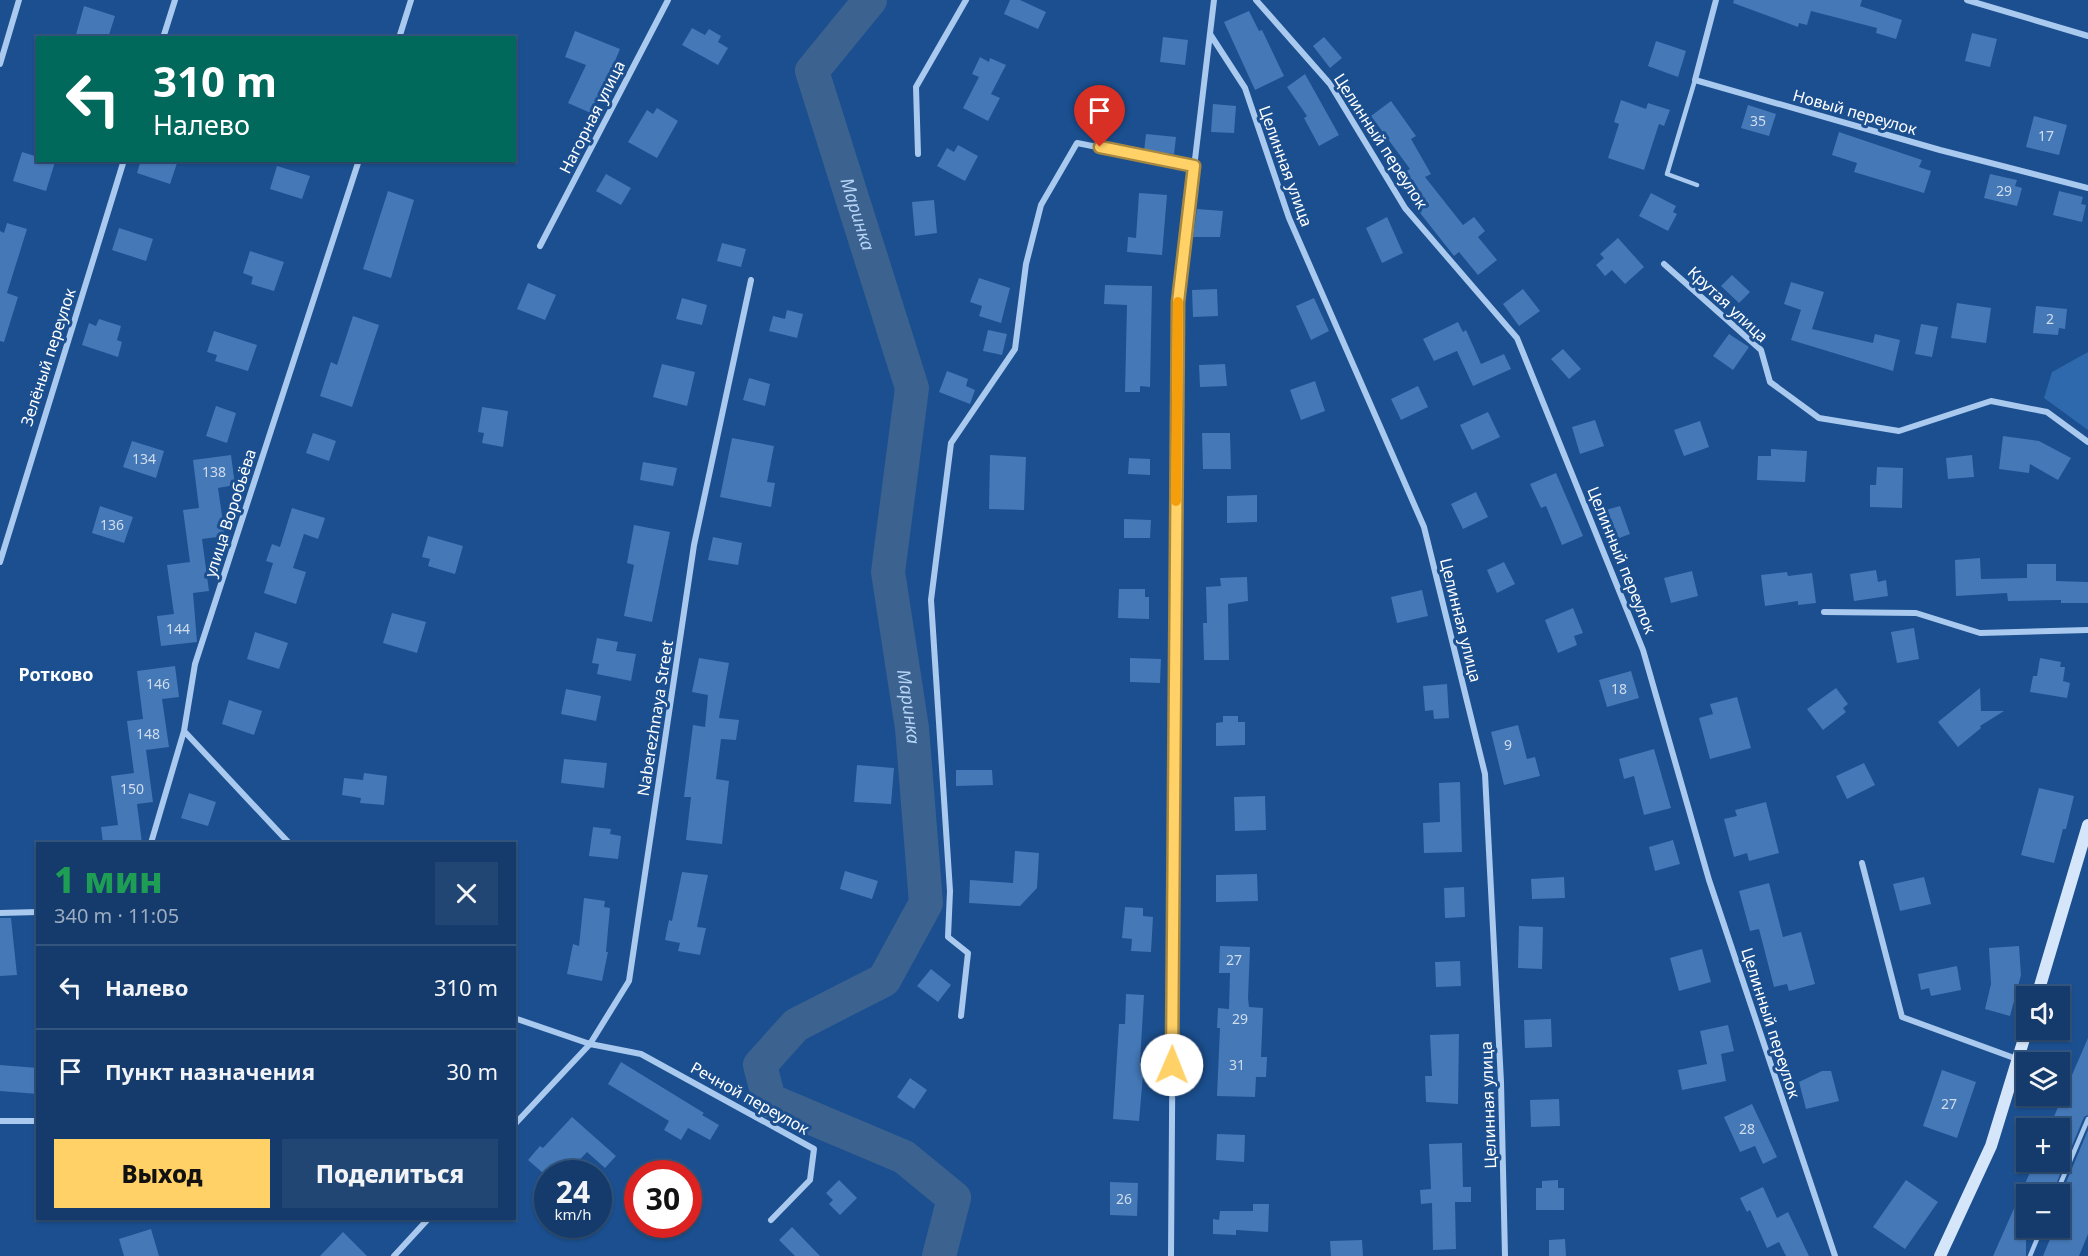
<!DOCTYPE html>
<html lang="ru">
<meta charset="utf-8">
<style>
:root{--surface:#143b6b;--page:#214673;--text:#f1f3f6;--muted:#9dadc1;--line:#33557e;--accent:#ffd166}
body{margin:0;font-family:"Noto Sans",sans-serif;background:var(--page);color:var(--text);height:100vh;display:flex;flex-direction:column;font-size:22px;white-space:nowrap}
*{box-sizing:border-box;margin:0}
p{font-size:20px;color:var(--muted)}
.icon{flex:none;width:33px;height:33px;fill:none;stroke:currentColor;stroke-width:2;stroke-linecap:round;stroke-linejoin:round}
.map{position:relative;flex:1;overflow:hidden}
.sheet{position:absolute;left:36px;top:842px;width:480px;height:378px;display:flex;flex-direction:column;background:var(--surface);border-radius:0px;box-shadow:0 2px 4px #0004,0 0 0 2px var(--line)}
.sheet>*{flex:none}
.banner{position:absolute;left:36px;top:36px;width:480px;height:126px;border-radius:0px;box-shadow:0 2px 4px #0004,0 0 0 2px var(--line);background:#00695c;color:#fff;overflow:hidden}
.fabs{position:absolute;left:2016px;top:986px;display:grid;gap:12px}
.fabs a{display:grid;place-items:center;width:54px;height:54px;border-radius:0px;background:var(--surface);box-shadow:0 2px 4px #0004,0 0 0 2px var(--line);font-size:30px}
.speed{position:absolute;left:534px;top:1160px;display:flex;gap:12px;font-size:30px;font-weight:700;text-align:center}
.speed>*{display:grid;place-content:center;width:78px;height:78px;border-radius:50%;background:var(--surface);box-shadow:0 2px 4px #0004,0 0 0 2px var(--line);line-height:1}
.speed small{font-size:15px;font-weight:400}
.speed .limit{border:9px solid #d22;background:#fff;color:#111}
.pin{position:absolute;display:grid;place-items:center;width:51px;height:51px;color:#fff;margin:-62px -26px;border-radius:50% 50% 50% 0;rotate:-45deg;box-shadow:0 0 6px #0007}
.pin .icon{rotate:45deg}
.me{position:absolute;width:66px;margin:-33px;rotate:1deg;stroke-linejoin:round;filter:drop-shadow(0 0 4px #0008)}
.turn{display:flex;align-items:center;gap:21px;height:126px;padding:0 18px;font-size:27px}
.turn .icon{width:78px;height:78px;stroke-width:2.5}
.turn b{display:block;font-size:42px;line-height:51px}
.round{display:grid;place-items:center;flex:none;width:63px;height:63px;border-radius:0px;background:var(--page)}
.summary{display:flex;align-items:center;justify-content:space-between;height:102px;padding:0 18px}
h1{font-size:36px;font-weight:800;line-height:45px;color:#1e9e55}
.button{display:flex;gap:12px;margin-top:auto;padding:12px 18px}
.button a{flex:1;height:69px;border-radius:0px;background:var(--accent);color:#111;font-size:24px;font-weight:800;line-height:69px;text-align:center}
.button a+a{background:var(--page);color:var(--text)}
ul{padding:0;list-style:none}
li{display:flex;align-items:center;gap:18px;height:84px;padding:0 18px;border-top:2px solid var(--line)}
li div{flex:1}
li b{display:block;font-size:22px}
li em{font-style:normal}
.map>svg:first-child{display:block}
.green{fill:#2e69ad}
.lines{fill:none;stroke-linecap:round;stroke-linejoin:round}
.river{stroke:#3c6290;stroke-width:34}
.building{fill:#4478b7}
.lane{stroke:#a9c9ee;stroke-width:4.5}
.street{stroke:#a9c9ee;stroke-width:6}
.secondary{stroke:#d6e6fa;stroke-width:12}
.route-casing{stroke:#a68842;stroke-width:15}
.route{stroke:#ffd166;stroke-width:10}
.slow{stroke:#f59e0b;stroke-width:10}
.labels{text-anchor:middle;stroke-width:6;stroke-linejoin:round;paint-order:stroke}
.number-label{font-size:14px;fill:#d0dded}
.street-label{font-size:16px;fill:#fff;stroke:#1b4f8f}
.water-label{font-size:18px;font-style:italic;fill:#b5d3f5;stroke:#1b4f8f}
.neighbourhood-label{font-size:18px;font-weight:bold;fill:#fff;stroke:#1b4f8f}
</style>
<div class="map">
<svg width="2088" height="1256" viewBox="0 0 2088 1256">
<rect width="100%" height="100%" fill="#1b4f8f"/>
<path class="green" d="M2088 352V430L2044 398 2052 372Z"/>
<g class="lines">
<path class="river" id="s1" d="M870 0 812 71 912 388 888 572 912 728 926 903 884 980 796 1025 760 1065 769 1100 904 1157 954 1198 939 1256"/>
</g>
<path class="building" d="M1010 0H1020L1046 12 1038 29 1004 14Z
M1734 0H1862L1860 6 1902 20 1896 39 1876 33 1877 28 1811 11 1807 25 1799 23 1798 27 1733 3Z
M84 6 115 16 108 38H75Z
M1249 11 1259 31 1262 30 1284 76 1255 90 1224 22Z
M692 28 705 35 709 29 721 36 718 42 728 48 718 65 682 45Z
M575 31 620 49 593 114 568 103 586 65 565 57Z
M1972 33 1997 39 1990 67 1965 61Z
M1163 37 1188 40 1185 65 1160 62Z
M1324 37 1342 58 1330 68 1313 46Z
M1656 41 1686 51 1678 77 1648 66Z
M980 57 989 62 990 58 1006 65 991 94 1000 98 988 121 963 108 979 77 972 74Z
M1305 74 1339 135 1319 146 1304 118 1307 116 1287 87Z
M1621 100 1646 109 1648 103 1670 110 1664 126 1659 124 1644 170 1608 158 1619 124 1614 122Z
M1391 101 1416 136 1411 139 1431 174 1425 177 1463 225 1474 217 1485 231 1478 237 1497 260 1478 275 1459 252 1454 256 1413 204 1397 176 1410 169 1371 116Z
M1213 104 1236 106 1234 133 1211 132Z
M1748 105 1776 114 1769 136 1741 128Z
M657 108 678 121 657 158 628 142 647 110 653 114Z
M2034 116 2067 125 2059 155 2026 147Z
M1839 132 1922 160 1919 167 1931 171 1924 193 1854 172 1857 163 1832 155Z
M1146 134 1176 137 1174 154 1144 151Z
M958 145 978 156 965 181 937 166 947 148 954 152Z
M22 152 38 157V160L55 162 46 191 13 181Z
M141 160H178L170 184 137 173Z
M277 166 310 176 302 199 270 189Z
M606 174 631 188 621 205 596 191Z
M1990 174 2017 180 2015 186 2022 188 2017 206 1984 198Z
M388 191 414 200 391 278 363 269Z
M2059 191 2083 197 2081 204 2086 205 2082 222 2053 215Z
M1139 193 1167 195 1162 255 1127 252 1128 237 1136 238Z
M1651 193 1676 206 1673 212 1677 214 1668 231 1639 216Z
M934 200 937 233 915 236 912 202Z
M1197 209 1223 211 1220 237H1193Z
M1387 217 1403 253 1382 263 1366 228Z
M7 223 27 229 7 293 18 297 4 342 0 341V231L4 233Z
M119 228 153 239 146 261 112 250Z
M1618 238 1644 267 1625 284 1612 270 1605 276 1596 265 1604 258 1600 254Z
M722 243 746 249 741 267 717 261Z
M250 251 284 262 274 291 251 284 253 277 243 273Z
M1732 275 1750 292 1739 303 1721 286Z
M979 278 1010 288 1001 323 979 316 982 306 970 302Z
M1791 282 1824 292 1812 329 1873 343 1875 334 1900 340 1893 371 1791 340 1801 310 1784 304Z
M528 283 556 295 545 320 517 309Z
M1105 285 1152 286 1150 387 1140 386V392H1125L1127 305 1104 304Z
M1217 289 1218 316 1193 317 1192 290Z
M1523 289 1540 311 1519 326 1503 304Z
M682 298 707 305 702 325 676 319Z
M1314 298 1329 331 1311 340 1296 306Z
M1957 303 1991 308 1986 343 1951 338Z
M2036 306 2067 309 2065 329 2059 328 2058 335 2033 333Z
M787 310 803 314 797 338 769 331 773 316 785 319Z
M353 316 379 325 352 407 320 396 331 362 337 365Z
M99 319 121 326 117 340 122 342 118 357 82 345 89 323 96 326Z
M1458 322 1463 332 1466 330 1481 364 1504 354 1511 369 1473 386 1457 351 1434 361 1423 339Z
M1921 324 1938 327 1932 357 1915 354Z
M988 330 1007 334 1002 355 983 351Z
M214 331 257 345 248 371 215 361 217 355 207 352Z
M1729 334 1749 347 1733 370 1713 356Z
M1563 349 1581 369 1569 379 1551 359Z
M662 364 695 372 687 406 653 397Z
M1225 364 1227 386 1200 387 1199 365Z
M947 371 968 379 966 386 975 390 970 404 939 392Z
M749 378 770 384 765 406 743 400Z
M1315 381 1325 411 1301 420 1290 390Z
M1418 386 1428 407 1401 420 1391 399Z
M216 406 236 413 227 443 206 436Z
M482 407 508 411 503 447 482 443 484 433 478 432Z
M1488 412 1500 437 1472 450 1460 425Z
M1595 420 1604 446 1580 454 1572 427Z
M1700 421 1709 447 1684 456 1674 430Z
M313 433 336 441 329 461 306 453Z
M1202 433H1230L1231 469H1203Z
M2003 436 2039 441 2071 458 2058 480 2030 464 2029 473 1999 469Z
M732 438 774 446 767 482 775 483 771 507 720 497Z
M132 441 164 451 156 478 123 467Z
M1771 449 1807 451 1805 482 1757 480 1758 456H1771Z
M231 455 235 485 218 488 225 536 202 539 209 591 193 593 197 642 161 646 157 616 174 614 167 565 190 562 183 510 199 508 193 460Z
M990 455 1026 457 1024 510 989 509Z
M1972 455 1974 477 1948 479 1946 458Z
M1129 458 1150 459V475L1128 474Z
M643 462 677 468 673 486 640 480Z
M1877 467 1903 468 1902 508 1870 507V485H1876Z
M1556 473 1583 536 1562 545 1546 506 1541 508 1530 484Z
M1476 492 1488 517 1463 529 1451 504Z
M1257 495V522L1227 523V496Z
M100 506 133 517 124 543 92 533Z
M1620 506 1630 534 1611 541 1599 512Z
M292 508 325 518 318 539 304 534 293 568 306 572 296 604 264 593 273 563 266 561 272 544 280 547Z
M1124 519 1151 520 1150 538H1124Z
M634 525 670 532 652 622 624 616 634 565 627 563Z
M428 536 463 546 455 574 428 566 430 559 422 557Z
M713 537 742 543 738 565 708 560Z
M1980 558 1981 579 2027 578V564H2056V581L2088 582V603H2061V600L2008 601 2007 593 1956 596 1955 560Z
M1504 562 1515 584 1497 593 1487 570Z
M1876 570 1878 582 1886 580 1888 596 1854 601 1850 574Z
M1692 571 1698 596 1671 603 1664 578Z
M1787 572 1788 576 1812 573 1816 603 1798 605V601L1765 606 1761 575Z
M1247 577 1248 601 1228 604 1229 660H1204L1203 623H1207L1206 587 1221 586 1220 578Z
M1119 589H1145V597H1149V619L1118 618Z
M1422 590 1428 616 1397 623 1391 597Z
M1573 608 1583 633 1574 636 1577 645 1558 653 1545 620Z
M392 613 426 622 417 653 383 643Z
M1914 628 1919 659 1897 663 1891 632Z
M255 632 288 643 279 669 247 659Z
M597 638 618 642 616 651 636 654 631 681 597 674 599 664 592 663Z
M699 658 729 663 719 718 739 720 736 740 721 739 716 779 729 781 722 844 686 840 691 797H684L693 725 705 727 708 695 692 692Z
M1130 658 1161 659 1160 683 1130 682Z
M2040 658 2061 662 2060 667H2065L2063 681 2070 683 2067 698 2030 692 2033 676H2037Z
M175 666 179 697 162 699 169 747 146 750 153 802 137 804 142 843H103L101 827 118 825 111 776 134 773 127 721 143 719 137 671Z
M1631 671 1639 698 1607 707 1599 680Z
M1447 684 1449 718 1434 719 1433 710 1425 711 1423 686Z
M1836 688 1848 704 1843 708 1846 712 1823 730 1807 709Z
M1980 688 1981 711H2004L1980 726 1981 728 1958 747 1938 722Z
M566 689 601 696 596 721 561 714Z
M1737 697 1751 748 1710 759 1699 718 1713 714 1710 704Z
M229 700 262 711 254 735 222 724Z
M1223 716H1238V722H1245V745L1216 746V723L1223 722Z
M1518 725 1527 759 1535 757 1540 776 1504 785 1491 732Z
M1654 749 1671 808 1644 815 1634 776 1624 779 1619 759Z
M564 759 607 763 604 788 561 783Z
M1864 763 1875 785 1847 799 1836 776Z
M857 765 894 768 891 804 854 802Z
M956 770H992L993 785 956 786Z
M364 773 387 776 384 805 360 803 361 798 342 795 344 778 363 780Z
M1460 782 1462 852 1424 853 1423 823 1440 822 1439 783Z
M2039 788 2074 796 2066 829H2063L2054 863 2021 855Z
M189 793 216 802 208 826 181 818Z
M1265 796 1266 830 1235 831 1234 797Z
M1766 802 1779 853 1749 861 1747 853 1734 857 1724 819 1737 816 1735 810Z
M593 827 611 829 610 834 621 836 618 859 589 856Z
M1673 840 1680 864 1655 871 1649 847Z
M1015 851 1039 853 1037 888 1020 906 969 903 970 880 1013 883Z
M845 871 878 881 872 899 840 889Z
M682 872 708 875 697 927 706 928 700 955 678 951 680 943 665 940 669 920 672 921Z
M1257 874 1258 901 1216 902V875Z
M1564 877 1565 898 1532 899 1531 879Z
M1924 877 1931 904 1900 911 1893 884Z
M1769 883 1783 937 1801 932 1815 984 1789 991 1787 984 1774 987 1759 929 1750 931 1739 891Z
M1464 887 1465 917 1445 918 1444 888Z
M584 898 605 901 604 907 610 908 606 952H608L602 981 567 974 573 944 579 946Z
M1125 907 1143 908V916L1153 917 1151 952 1131 951 1132 939 1122 938Z
M0 918H11L17 975 0 976Z
M1519 926 1543 927 1542 969 1518 968Z
M1220 946 1250 947 1248 998 1249 1007 1263 1008 1261 1057H1267L1266 1077H1256L1255 1097 1217 1096 1220 1028H1217L1218 1008 1229 1009 1230 973H1219Z
M2019 946 2021 975 2010 1016 1985 1009 1991 984 1989 948Z
M1702 949 1711 982 1679 991 1670 958Z
M1460 961 1461 986 1436 987 1435 962Z
M1957 966 1961 990 1931 996 1929 988 1921 990 1918 974Z
M931 969 951 985 938 1002 917 986Z
M1126 994 1144 995 1140 1063 1144 1064 1139 1121 1113 1119 1119 1024H1125Z
M1551 1019 1552 1047 1525 1048 1524 1020Z
M1728 1025 1734 1051 1721 1054 1726 1081 1682 1090 1678 1070 1707 1064 1700 1031Z
M1459 1034 1458 1104 1426 1102 1425 1076H1432L1430 1035Z
M2088 1038V1115L2084 1117 2052 1194H2026V1256H1993L2035 1161H2060V1128H2049Z
M621 1062 704 1113 702 1115 719 1125 710 1140 688 1128 681 1140 664 1130 669 1121 608 1084Z
M0 1065 38 1068V1094L0 1091Z
M1942 1070 1976 1082 1957 1138 1923 1126Z
M1822 1071H1831L1839 1101 1806 1109 1799 1082Z
M910 1078 927 1090 914 1109 897 1097Z
M1559 1099 1560 1126 1531 1127 1530 1100Z
M1752 1104 1777 1157 1763 1164 1755 1146 1740 1152 1724 1117Z
M572 1117 616 1156 605 1168 587 1152 567 1173H543L528 1160 540 1146 543 1148Z
M2088 1130V1234L2079 1256H2043L2055 1227H2060V1197Z
M1217 1134 1245 1135 1244 1162 1216 1160Z
M1462 1143 1463 1187H1471V1202H1455L1456 1249 1433 1250 1432 1203 1421 1204 1420 1190 1431 1189 1429 1144Z
M839 1180 857 1198 840 1215 829 1204 833 1200 826 1193Z
M1558 1180V1188H1564V1210H1536V1188H1542V1181Z
M1906 1180 1938 1202 1905 1249 1873 1227Z
M1110 1182 1138 1183 1137 1216 1110 1215Z
M1763 1187 1777 1218 1788 1212 1809 1256H1786L1779 1242 1767 1248 1750 1210 1747 1212 1740 1198Z
M1253 1204H1269L1268 1232 1236 1230V1235L1213 1234V1219L1219 1220 1220 1211H1253Z
M792 1227 820 1256H795L779 1240Z
M151 1229 159 1256H124L119 1239Z
M343 1232 367 1256H320Z
M1565 1239 1566 1256H1549V1240Z
M1362 1240 1363 1256H1331L1330 1241Z"/>
<g class="lines">
<path class="lane" d="M1695 80 1667 174 1697 185
M2056 1194 2088 1119
M2030 1256 2042 1227"/>
<path class="street" d="M1256 0 1330 84 1405 208 1517 338 1643 650 1709 880 1835 1256
M1716 0 1695 80 1940 150 2088 188
M1967 0 2088 36
M1210 34 1245 88 1289 218 1424 527 1485 774 1501 1082 1505 1256
M163 38 175 0
M399 38 411 0
M0 64 19 0
M918 154 916 87 966 0
M540 246 668 0
M1664 264 1761 350 1770 382 1819 418 1899 431 1991 401 2047 412 2088 442
M0 562 124 160
M1824 612 1916 613 1980 633 2088 630
M151 843 184 731
M289 843 184 731 195 664 359 160
M1862 863 1902 1017 2017 1059
M0 913 38 912
M961 1016 968 953 948 937 950 891 931 600 951 443 1015 349 1026 264 1041 205 1077 143 1194 166
M514 1018 590 1044 641 1054 814 1149 810 1180 771 1220
M0 1121H38
M514 1125 590 1044 629 981 694 545 751 280
M394 1256 429 1218
M1171 1256 1178 302 1214 0"/>
<path class="secondary" d="M2037 996 2088 825
M1940 1256 1991 1146 2027 1029"/>
</g>
<g class="lines">
<defs>
<path id="route" d="M1100 147 1194 166 1178 302 1172 1065"/>
</defs>
<use href="#route" class="route-casing"/>
<use href="#route" class="route"/>
<path class="slow" d="M1176 501 1178 302"/>
</g>
<g class="labels">
<g class="number-label">
<text x="1758" y="126">35</text>
<text x="2046" y="141">17</text>
<text x="2004" y="196">29</text>
<text x="2050" y="324">2</text>
<text x="144" y="464">134</text>
<text x="214" y="477">138</text>
<text x="112" y="530">136</text>
<text x="178" y="634">144</text>
<text x="158" y="689">146</text>
<text x="1619" y="694">18</text>
<text x="148" y="739">148</text>
<text x="1508" y="750">9</text>
<text x="132" y="794">150</text>
<text x="1234" y="965">27</text>
<text x="1240" y="1024">29</text>
<text x="1237" y="1070">31</text>
<text x="1949" y="1109">27</text>
<text x="1747" y="1134">28</text>
<text x="1124" y="1204">26</text>
</g>
<g class="street-label">
<text transform="translate(1855 112) rotate(16)" y="6">Новый переулок</text>
<text transform="translate(592 117) rotate(-63)" y="6">Нагорная улица</text>
<text transform="translate(1381 141) rotate(57)" y="6">Целинный переулок</text>
<text transform="translate(1286 166) rotate(70)" y="6">Целинная улица</text>
<text transform="translate(1728 304) rotate(43)" y="6">Крутая улица</text>
<text transform="translate(48 357) rotate(-72)" y="6">Зелёный переулок</text>
<text transform="translate(230 513) rotate(-72)" y="6">улица Воробьёва</text>
<text transform="translate(1622 560) rotate(68)" y="6">Целинный переулок</text>
<text transform="translate(1461 620) rotate(76)" y="6">Целинная улица</text>
<text transform="translate(655 718) rotate(-81)" y="6">Naberezhnaya Street</text>
<text transform="translate(1771 1023) rotate(72)" y="6">Целинный переулок</text>
<text transform="translate(750 1098) rotate(29)" y="6">Речной переулок</text>
<text transform="translate(1488 1105) rotate(-92)" y="6">Целинная улица</text>
</g>
<g class="water-label">
<text dy="6" stroke="none"><textPath href="#s1" startOffset="242">Маринка</textPath></text>
<text dy="6" stroke="none"><textPath href="#s1" startOffset="746">Маринка</textPath></text>
</g>
<g class="neighbourhood-label">
<text x="56" y="681">Ротково</text>
</g>
</g>
</svg>
<div class="fabs">
<a><svg class="icon" aria-label="sound" viewBox="0 0 24 24"><path d="M4 9h4l5-4v14l-5-4H4zM17 9q2 3 0 6"/></svg></a>
<a><svg class="icon" aria-label="layers" viewBox="0 0 24 24"><path d="M12 4l9 5-9 5-9-5zM3 14l9 5 9-5"/></svg></a>
<a>+</a>
<a>−</a>
</div>
<div class="speed"><div>24<small>km/h</small></div><div class="limit">30</div></div>
<div class="pin" style="left:1100px;top:147px;background:#d93025"><svg class="icon" aria-label="arrive" viewBox="0 0 24 24"><path d="M6 21V4h12l-3 4 3 4H6"/></svg></div>
<svg class="me" style="left:1172px;top:1065px" viewBox="-20 -20 40 40"><circle r="19" fill="#fff"/><path d="M0-13L10 11 0 6-10 11z" fill="#ffd166"/></svg>
<div class="banner">
<div class="turn"><svg class="icon" aria-label="left" viewBox="0 0 24 24"><path d="M17 20v-9H6M10 6l-5 5 5 5"/></svg><div><b>310 m</b>Налево</div></div>
</div>
<section class="sheet">
<div class="summary"><div><h1>1 мин</h1><p>340 m · 11:05</p></div><a class="round"><svg class="icon" aria-label="close" viewBox="0 0 24 24"><path d="M6 6l12 12M18 6L6 18"/></svg></a></div>
<ul>
<li><svg class="icon" aria-label="left" viewBox="0 0 24 24"><path d="M17 20v-9H6M10 6l-5 5 5 5"/></svg><div><b>Налево</b></div><em>310 m</em></li>
<li><svg class="icon" aria-label="arrive" viewBox="0 0 24 24"><path d="M6 21V4h12l-3 4 3 4H6"/></svg><div><b>Пункт назначения</b></div><em>30 m</em></li>
</ul>
<div class="button"><a>Выход</a><a>Поделиться</a></div>
</section>
</div>
